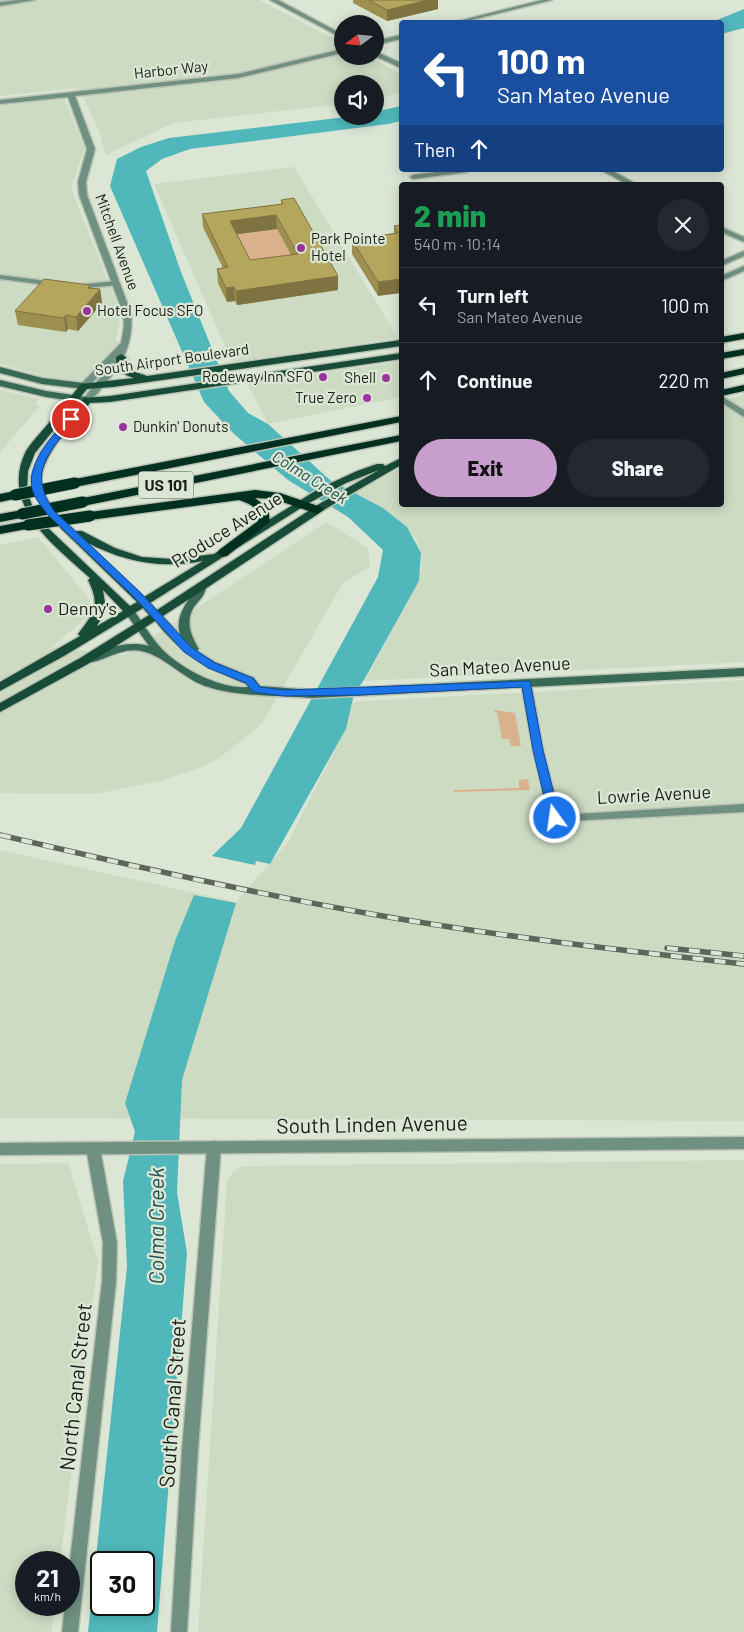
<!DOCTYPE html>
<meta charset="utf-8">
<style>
:root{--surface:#171b24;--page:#242831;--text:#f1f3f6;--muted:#9ea1a6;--line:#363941;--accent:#c89ece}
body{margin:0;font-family:Barlow,sans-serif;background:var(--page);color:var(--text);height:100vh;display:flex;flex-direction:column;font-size:19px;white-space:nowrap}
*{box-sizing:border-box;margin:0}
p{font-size:16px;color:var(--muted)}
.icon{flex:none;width:28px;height:28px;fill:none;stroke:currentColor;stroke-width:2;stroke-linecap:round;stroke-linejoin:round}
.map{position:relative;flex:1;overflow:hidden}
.details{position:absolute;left:399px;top:182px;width:325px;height:325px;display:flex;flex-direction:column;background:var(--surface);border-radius:5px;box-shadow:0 2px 12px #0003}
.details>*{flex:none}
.hud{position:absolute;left:399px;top:20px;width:325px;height:152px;border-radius:5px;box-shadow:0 2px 12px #0003;background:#1a4fa0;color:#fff;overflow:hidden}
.needle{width:32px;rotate:254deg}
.controls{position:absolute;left:334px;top:15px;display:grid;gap:10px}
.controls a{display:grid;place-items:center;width:50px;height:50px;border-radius:50%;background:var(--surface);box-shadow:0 2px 12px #0003;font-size:25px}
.speed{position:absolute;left:15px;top:1551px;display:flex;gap:10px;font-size:25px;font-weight:700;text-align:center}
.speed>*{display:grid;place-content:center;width:65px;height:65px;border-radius:50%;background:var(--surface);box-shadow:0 2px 12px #0003;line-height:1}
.speed small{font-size:12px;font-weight:400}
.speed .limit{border:2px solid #111;border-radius:8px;background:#fff;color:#111}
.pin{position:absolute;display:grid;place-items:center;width:42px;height:42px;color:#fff;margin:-21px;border:2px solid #fff;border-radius:50%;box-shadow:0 1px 5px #0007}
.me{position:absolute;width:55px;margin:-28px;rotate:346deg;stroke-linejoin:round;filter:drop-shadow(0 0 4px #0008)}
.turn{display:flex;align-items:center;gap:18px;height:105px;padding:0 15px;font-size:22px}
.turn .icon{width:65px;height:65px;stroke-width:2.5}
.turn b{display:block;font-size:35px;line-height:42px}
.then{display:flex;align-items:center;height:48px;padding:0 15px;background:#0003;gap:10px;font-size:19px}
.round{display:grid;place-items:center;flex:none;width:52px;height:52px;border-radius:26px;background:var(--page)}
.overview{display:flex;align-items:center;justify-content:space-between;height:85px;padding:0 15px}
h1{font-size:30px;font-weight:800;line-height:38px;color:#1e9e55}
.action{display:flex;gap:10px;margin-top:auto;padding:10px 15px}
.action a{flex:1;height:58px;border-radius:30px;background:var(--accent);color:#111;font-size:20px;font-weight:800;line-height:58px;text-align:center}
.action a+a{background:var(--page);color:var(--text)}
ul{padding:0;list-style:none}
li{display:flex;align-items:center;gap:15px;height:75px;padding:0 15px;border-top:1px solid var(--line)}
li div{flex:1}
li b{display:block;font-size:19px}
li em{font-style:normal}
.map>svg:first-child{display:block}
.built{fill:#cddbc3}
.green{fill:#d9b28d}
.water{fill:#50b8bb;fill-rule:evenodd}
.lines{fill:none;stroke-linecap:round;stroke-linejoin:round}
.minor-casing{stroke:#b9c2b3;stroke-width:3}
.tertiary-casing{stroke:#b9c2b3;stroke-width:3}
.secondary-casing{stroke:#b9c2b3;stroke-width:3}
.primary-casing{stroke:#b9c2b3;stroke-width:3}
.motorway-casing{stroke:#b9c2b3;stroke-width:3}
.minor{fill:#709081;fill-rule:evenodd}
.tertiary{fill:#709081;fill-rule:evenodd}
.secondary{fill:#376954;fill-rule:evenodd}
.primary{fill:#174b37;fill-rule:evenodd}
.motorway{fill:#013020;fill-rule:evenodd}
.rail-casing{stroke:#5e655a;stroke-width:5.5}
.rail{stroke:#dce6d5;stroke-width:4;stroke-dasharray:11;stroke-linecap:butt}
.motorway-bridge-casing{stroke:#b9c2b3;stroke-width:13;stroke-linecap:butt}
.motorway-bridge{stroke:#013020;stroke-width:11}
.wall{fill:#9c8f50;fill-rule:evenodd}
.shaded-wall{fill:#7f7441}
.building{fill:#b5a65d;stroke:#7f7441;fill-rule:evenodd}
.route{fill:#1a73e8;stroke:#114b97}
.poi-dot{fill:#97359c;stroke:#dce6d5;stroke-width:2}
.labels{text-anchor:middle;stroke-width:4.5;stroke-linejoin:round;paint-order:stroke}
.far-street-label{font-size:15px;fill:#1a1e17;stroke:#dce6d5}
.far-poi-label{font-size:15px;fill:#1a1e17;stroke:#dce6d5;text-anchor:start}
.far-water-label{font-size:16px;font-style:italic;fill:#225051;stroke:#dce6d5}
.shield{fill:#dce6d5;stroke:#545a50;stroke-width:1}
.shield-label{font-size:16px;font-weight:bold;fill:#1a1e17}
.street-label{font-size:18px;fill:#1a1e17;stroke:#dce6d5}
.poi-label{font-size:18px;fill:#1a1e17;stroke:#dce6d5;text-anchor:start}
.near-street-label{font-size:21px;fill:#1a1e17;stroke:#dce6d5}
.near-water-label{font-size:22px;font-style:italic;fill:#225051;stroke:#dce6d5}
</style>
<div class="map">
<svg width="744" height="1632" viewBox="0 0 744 1632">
<rect width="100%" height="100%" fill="#dce6d5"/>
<path class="built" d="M0 0H259L342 43V56H368L401 74V93L375 99V84H342V104L173 123 106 155 99 131 79 88 0 96Z
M64 98 85 147 71 188 121 314 116 339 140 373 67 382 0 364V106Z
M294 167 398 338 236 362 231 360 154 184Z
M401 362V397L268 424 247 383Z
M0 390 39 399 35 404 40 406 0 452Z
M744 395V662L365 681 419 581 422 566 421 553 416 539 397 518 352 492 401 468V505H721V400Z
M326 522 368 548 370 567 343 583 261 725 218 759 194 770 159 781 96 794 0 793V545L38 537 90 600V610L86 618 52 647 122 655 129 653Z
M744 680V1121L0 1118V850L236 902 288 842 346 729 349 702Z
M744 1160V1632H198L227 1181 233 1172 241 1166Z
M68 1163 98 1261 60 1562H26V1605H55L51 1632H0V1164Z"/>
<path class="green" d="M277 229 301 273 244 262 231 235Z
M494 710 515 713 521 746H511L509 739H502L497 712H495Z
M528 779 530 790 454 792V790L519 788V780Z"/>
<path class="water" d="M744 9V28L721 34V22H712Z
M401 106V121L388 124 190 149 162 159 146 171 181 272 229 391 248 413 268 424 330 480 383 508 407 527 421 553 419 581 364 680 354 694 346 729 270 864 256 861 255 865 212 856 241 828 378 577 383 550 348 517 288 480 233 433 204 402 110 186 117 159 141 147 169 138 354 116H375V112Z
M194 895 236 903 182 1080 177 1192 187 1253 157 1632H88L127 1267 123 1181 135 1132 125 1103 175 941ZM101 1562H144V1605H101Z"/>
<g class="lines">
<defs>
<path id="minor" d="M18 0H35L0 6V2Z
M542 0H552L463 22H455Z
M401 35V39L375 45V41Z
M451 170H470L467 172 413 179 410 177 413 175Z
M0 275 54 282 58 284 54 286 0 279Z
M116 281H119V285L75 289 71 287 75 285Z
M721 396 744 410V417L721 402Z
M526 680 531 683 543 750 560 815 744 804V812L551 822 533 750 521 683Z
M214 1141 219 1143 221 1147 198 1450 187 1632H171L182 1450 207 1147 209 1143Z
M93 1142 98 1144 100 1148 117 1243 116 1282 78 1632H62L65 1605H69V1570L102 1282 103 1243 86 1148 88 1144Z"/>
<path id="tertiary" d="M270 0H278L342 34V38Z
M342 49V53L238 78 75 96 95 149 86 182 87 195 131 313C135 352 114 374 90 402H84V398L112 362 87 388 84 389 79 386 121 343 124 326 123 313 79 195 78 182 87 149 68 97 0 104V100L238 74Z
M375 51 401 63V68L375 56Z
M601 170H611L638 185H628Z
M721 227 744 237V242L721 232Z
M744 251V256L721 266V261Z
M744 266V271L721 281V276Z
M744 1137V1149L0 1155V1143Z"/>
<path id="secondary" d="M0 367 42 378 84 383 89 386 84 389 42 384 0 373Z
M0 380 46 391 87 397 92 400 87 403 46 397 0 386Z
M201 584 206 587C205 596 199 600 194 607 185 621 191 636 199 649L197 651 215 662 254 678 260 686 312 690 744 668V676L312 698C279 695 235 697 205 686 182 678 165 656 141 651 120 646 100 665 85 662L83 659 85 656C107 649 126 640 149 646L124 611 129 608 133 609C143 623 153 641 166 653 186 671 221 689 248 687L246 684C203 666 178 653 150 614L155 611 159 612 180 635C174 614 189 602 197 585Z"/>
<path id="primary" d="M401 340V346L113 387 87 389 35 453 28 471 27 491 34 511 47 527 130 606 137 602 47 515 32 489 31 477 40 453 84 398 110 396 401 353V359L110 402 90 403C74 422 35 461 42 488 47 505 63 519 75 531H82L115 548 142 557 173 559 214 554 320 488 357 471 377 464H383L385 466 401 458V465L327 508 205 589 88 664 0 712V703L80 658 149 615 143 608 64 656 0 691V682L80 636 78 634C94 612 101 607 88 580L90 578C55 546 0 507 25 453 29 445 36 438 41 432 55 416 68 400 81 384L134 378C123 375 116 369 116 357L121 354 126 357C125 373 136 371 147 376ZM379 470 319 504 157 610 150 603 309 503 346 483ZM86 542C124 562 160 569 203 561L144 597ZM103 590 123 611 97 626 106 609Z"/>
<path id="motorway" d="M744 333V339L721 343V337Z
M744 349V355L721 359V353Z
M744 368V374L721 379V373Z
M744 385V391L721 396V390Z
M401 416V422L75 487 69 483 75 479Z
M401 435V441L83 506 77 502 83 498Z
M255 490 280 493 321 507 323 510 317 514 274 499 255 498 268 508 270 522 227 556 223 557 217 553 219 550 258 521C259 507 250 504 239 500L90 520 84 516 90 512Z
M15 491 21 495 19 498 0 502V494Z
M22 510 26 511 28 514 26 517 0 522V514Z
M28 521 32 522 34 525 32 528 0 534V526Z"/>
</defs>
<use href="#minor" class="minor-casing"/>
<use href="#tertiary" class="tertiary-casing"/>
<use href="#secondary" class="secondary-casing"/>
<use href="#primary" class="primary-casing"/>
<use href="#motorway" class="motorway-casing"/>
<use href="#minor" class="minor"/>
<use href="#tertiary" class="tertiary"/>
<use href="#secondary" class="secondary"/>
<use href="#primary" class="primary"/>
<use href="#motorway" class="motorway"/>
<defs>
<path id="rail" d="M0 835C123 864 247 892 371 914 495 936 620 950 744 964
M667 948 744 956"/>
</defs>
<use href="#rail" class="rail-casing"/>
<use href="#rail" class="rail"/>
<defs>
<path id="motorway-bridge" d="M15 495 75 483
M22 514 83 502
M28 525 90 516"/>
</defs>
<use href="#motorway-bridge" class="motorway-bridge-casing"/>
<use href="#motorway-bridge" class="motorway-bridge"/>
</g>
<path class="wall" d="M353 0H438V9L387 21 353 3Z
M281 200 338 276V290L237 305 235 301 227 302 218 283 217 269 223 268 203 227 202 214 281 204ZM277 229 291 255 250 260 237 234Z
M401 225 378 296 352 254V240L394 233V226Z
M90 285V288L100 289 102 303 78 331 68 329 66 332 18 325 15 311Z"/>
<path class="shaded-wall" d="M428 0H438V9L387 21V10Z
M276 215 277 229 231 235 230 221Z
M338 276V290L237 305 236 291Z
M401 279V293L378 296V282Z
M90 285 92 299 100 289 102 303 78 331 76 317 88 288Z
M234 287 235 301 227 302 226 288Z
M66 315 68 329 66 332 64 318Z"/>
<path class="building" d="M369 0H428L387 10Z
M294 198 338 276 236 291 234 287 226 288 217 269 228 267 202 214 283 204 281 200ZM276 215 298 254 250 260 230 221Z
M401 225V279L378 282 352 240 398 233 394 226Z
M44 279 90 285 88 288 100 289 76 317 66 315 64 318 15 311Z"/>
<path class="route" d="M68 417 75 419C51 452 26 470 54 511L141 593 191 647 215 663 253 678 260 687 284 690 530 681 543 750 560 818 559 821H551L549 818 533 750 522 687 359 695 284 696 253 692 246 683 208 668 184 652 134 597 48 515C42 507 34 498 32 488 27 462 53 436 68 417Z"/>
<g class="poi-dot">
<circle cx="301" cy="248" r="5"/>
<circle cx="87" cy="311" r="5"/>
<circle cx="323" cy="377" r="5"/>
<circle cx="386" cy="378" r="5"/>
<circle cx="367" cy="398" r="5"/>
<circle cx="123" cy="427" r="5"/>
<circle cx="48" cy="609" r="5"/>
</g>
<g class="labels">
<g class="far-street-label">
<text transform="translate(171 70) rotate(-6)" y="5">Harbor Way</text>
<text transform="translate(117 242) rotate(70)" y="5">Mitchell Avenue</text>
<text transform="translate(172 360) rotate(-8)" y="5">South Airport Boulevard</text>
</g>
<g class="far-poi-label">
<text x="311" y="244">Park Pointe<tspan x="311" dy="17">Hotel</tspan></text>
<text x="97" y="316">Hotel Focus SFO</text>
<text x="313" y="382" text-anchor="end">Rodeway Inn SFO</text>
<text x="376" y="383" text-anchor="end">Shell</text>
<text x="357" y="403" text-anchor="end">True Zero</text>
<text x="133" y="432">Dunkin' Donuts</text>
</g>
<g class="far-water-label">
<text transform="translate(310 477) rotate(32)" y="6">Colma Creek</text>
</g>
<rect class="shield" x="138.5" y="471.5" width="55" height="27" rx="4"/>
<g class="shield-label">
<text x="166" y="491">US 101</text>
</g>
<g class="street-label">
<text transform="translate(227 530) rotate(-32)" y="6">Produce Avenue</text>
<text transform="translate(500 667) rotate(-3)" y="6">San Mateo Avenue</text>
<text transform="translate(654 795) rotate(-3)" y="6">Lowrie Avenue</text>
</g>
<g class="poi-label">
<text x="58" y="615">Denny's</text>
</g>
<g class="near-street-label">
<text transform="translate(372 1125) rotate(-1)" y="7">South Linden Avenue</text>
<text transform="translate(76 1387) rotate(-84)" y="7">North Canal Street</text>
<text transform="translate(173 1403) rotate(-86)" y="7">South Canal Street</text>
</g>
<g class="near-water-label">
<text transform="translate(156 1226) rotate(-90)" y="8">Colma Creek</text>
</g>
</g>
</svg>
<div class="controls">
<a><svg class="needle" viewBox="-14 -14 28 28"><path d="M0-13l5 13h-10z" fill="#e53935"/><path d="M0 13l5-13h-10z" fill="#9ea1a6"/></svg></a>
<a><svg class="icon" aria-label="sound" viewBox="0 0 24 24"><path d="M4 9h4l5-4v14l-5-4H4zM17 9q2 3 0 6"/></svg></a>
</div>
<div class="speed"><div>21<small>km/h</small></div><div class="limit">30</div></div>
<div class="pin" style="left:71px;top:419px;background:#d93025"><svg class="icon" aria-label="arrive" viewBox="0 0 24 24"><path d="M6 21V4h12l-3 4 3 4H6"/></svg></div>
<svg class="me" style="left:555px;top:818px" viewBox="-20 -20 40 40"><circle r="17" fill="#1a73e8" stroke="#fff" stroke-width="3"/><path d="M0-11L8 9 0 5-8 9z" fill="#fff"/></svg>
<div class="hud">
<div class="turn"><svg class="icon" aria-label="left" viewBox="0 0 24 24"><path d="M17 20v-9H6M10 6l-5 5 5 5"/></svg><div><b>100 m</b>San Mateo Avenue</div></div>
<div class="then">Then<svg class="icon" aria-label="ahead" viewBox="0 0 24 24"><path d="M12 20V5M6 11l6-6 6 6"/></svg></div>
</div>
<section class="details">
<div class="overview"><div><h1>2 min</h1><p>540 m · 10:14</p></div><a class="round"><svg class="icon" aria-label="close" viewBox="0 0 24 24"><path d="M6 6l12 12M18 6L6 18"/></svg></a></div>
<ul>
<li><svg class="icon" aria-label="left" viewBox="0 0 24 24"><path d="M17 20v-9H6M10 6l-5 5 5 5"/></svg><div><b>Turn left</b><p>San Mateo Avenue</p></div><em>100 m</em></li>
<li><svg class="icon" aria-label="ahead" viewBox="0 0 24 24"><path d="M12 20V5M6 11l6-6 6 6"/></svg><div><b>Continue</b></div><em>220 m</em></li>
</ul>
<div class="action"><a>Exit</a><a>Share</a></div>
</section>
</div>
